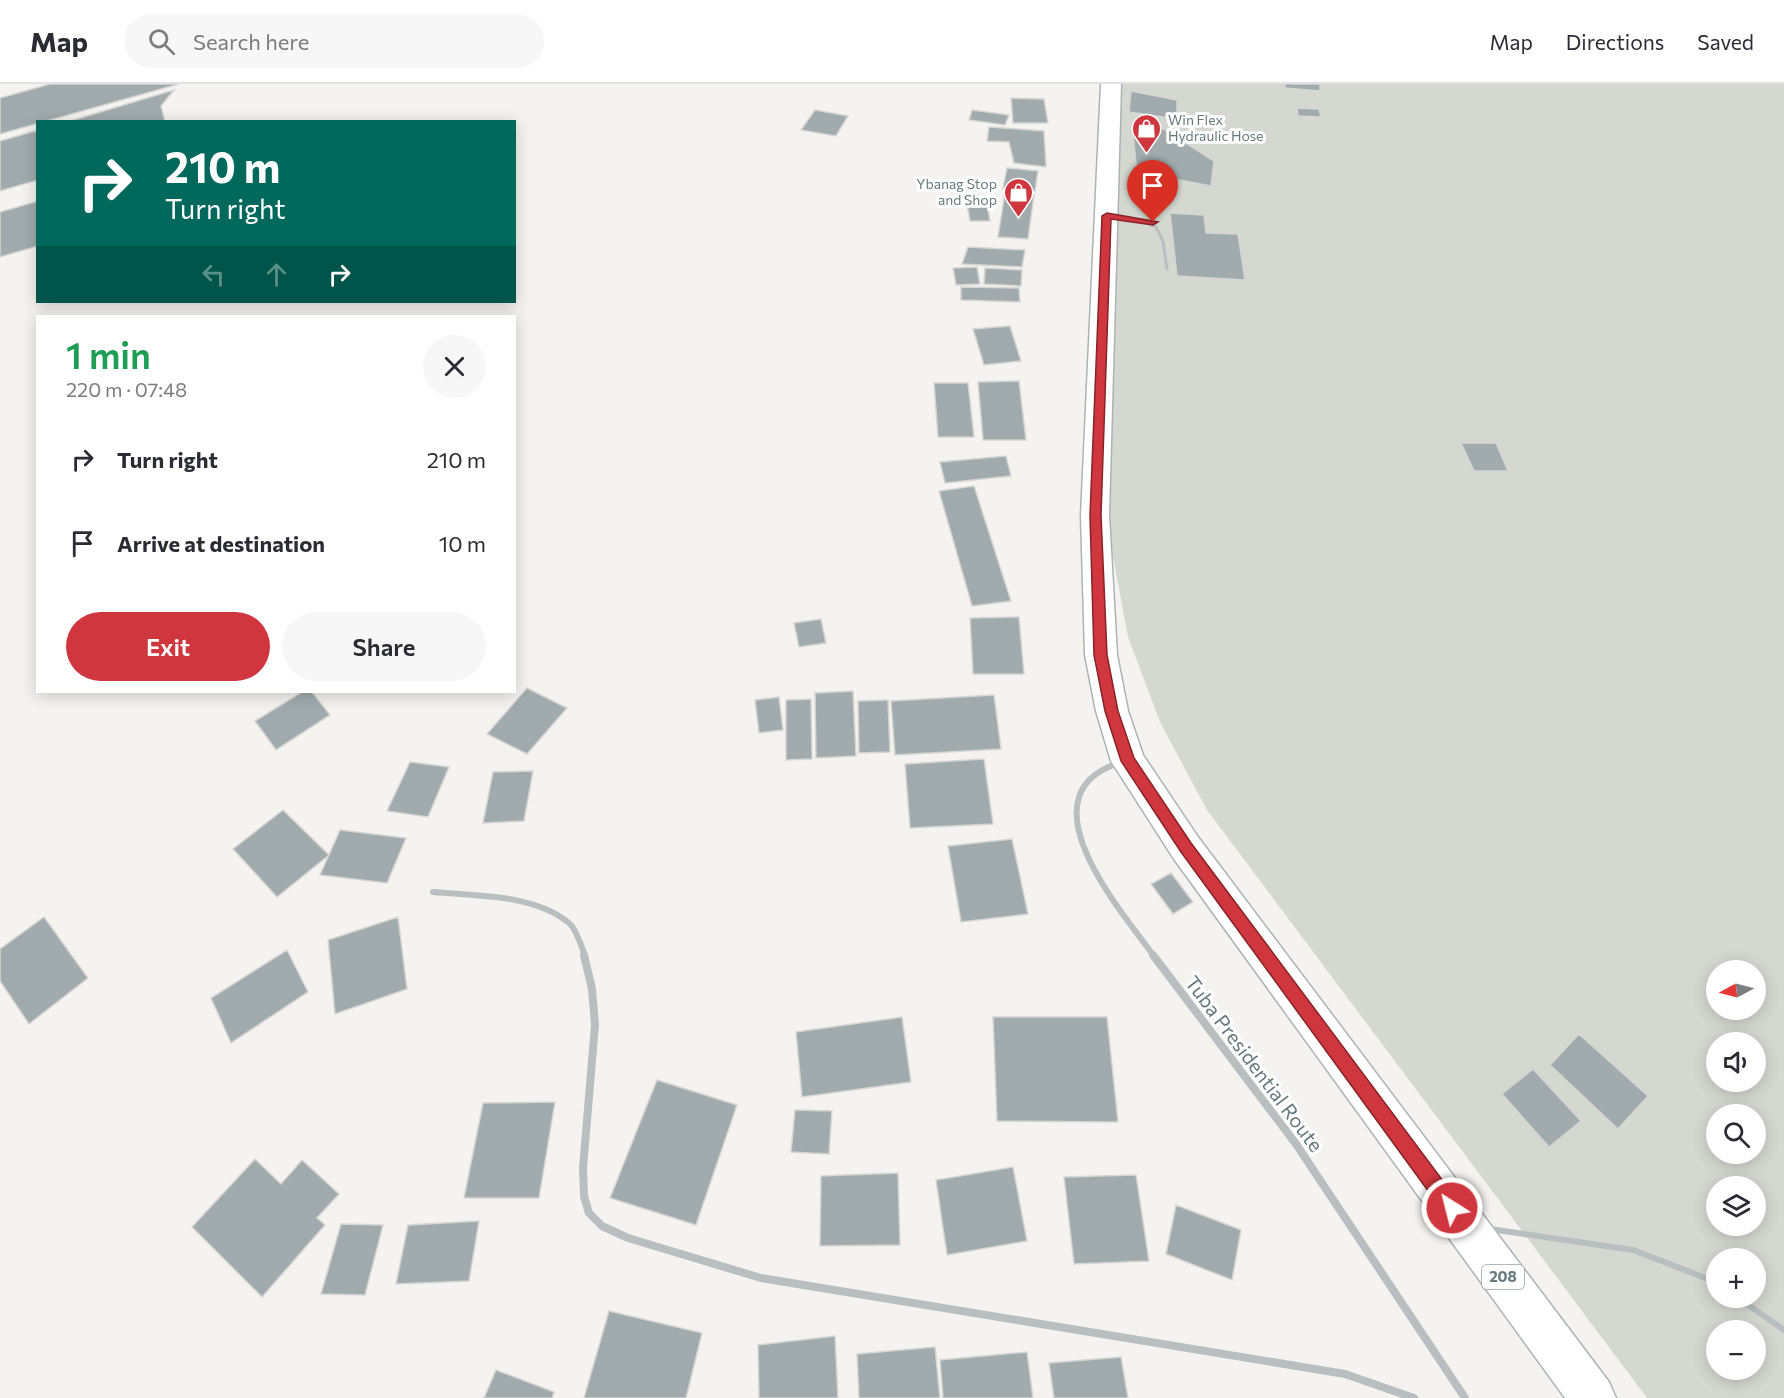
<!DOCTYPE html>
<meta charset="utf-8">
<style>
:root{--surface:#fff;--page:#f7f7f7;--text:#2b2b33;--muted:#7c7c81;--line:#e1e1e2;--accent:#cf363e}
body{margin:0;font-family:Commissioner,sans-serif;background:var(--page);color:var(--text);height:100vh;display:flex;flex-direction:column;font-size:22px;white-space:nowrap}
*{box-sizing:border-box;margin:0}
p{font-size:20px;color:var(--muted)}
.icon{flex:none;width:33px;height:33px;fill:none;stroke:currentColor;stroke-width:2;stroke-linecap:round;stroke-linejoin:round}
.map{position:relative;flex:1;overflow:hidden}
.panel{position:absolute;left:36px;top:231px;width:480px;height:378px;display:flex;flex-direction:column;background:var(--surface);border-radius:0px;box-shadow:0 3px 15px #0003}
.panel>*{flex:none}
.top-card{position:absolute;left:36px;top:36px;width:480px;height:183px;border-radius:0px;box-shadow:0 3px 15px #0003;background:#00695c;color:#fff;overflow:hidden}
.needle{width:39px;rotate:263deg}
.buttons{position:absolute;left:1706px;top:876px;display:grid;gap:12px}
.buttons a{display:grid;place-items:center;width:60px;height:60px;border-radius:50%;background:var(--surface);box-shadow:0 3px 15px #0003;font-size:30px}
.pin{position:absolute;display:grid;place-items:center;width:51px;height:51px;color:#fff;margin:-62px -26px;border-radius:50% 50% 50% 0;rotate:-45deg;box-shadow:0 0 6px #0007}
.pin .icon{rotate:45deg}
.me{position:absolute;width:66px;margin:-33px;rotate:324deg;stroke-linejoin:round;filter:drop-shadow(0 0 4px #0008)}
.turn{display:flex;align-items:center;gap:21px;height:126px;padding:0 30px;font-size:27px}
.turn .icon{width:78px;height:78px;stroke-width:2.5}
.turn b{display:block;font-size:42px;line-height:51px}
.lanes{display:flex;align-items:center;height:57px;padding:0 30px;background:#0003;justify-content:center;gap:30px;direction:ltr}
.lanes .off{opacity:.35}
.round{display:grid;place-items:center;flex:none;width:63px;height:63px;border-radius:32px;background:var(--page)}
.headline{display:flex;align-items:center;justify-content:space-between;height:102px;padding:0 30px}
h1{font-size:36px;font-weight:600;line-height:45px;color:#1e9e55}
.primary-button{display:flex;gap:12px;margin-top:auto;padding:12px 30px}
.primary-button a{flex:1;height:69px;border-radius:36px;background:var(--accent);color:#fff;font-size:24px;font-weight:600;line-height:69px;text-align:center}
.primary-button a+a{background:var(--page);color:var(--text)}
ul{padding:0;list-style:none}
li{display:flex;align-items:center;gap:18px;height:84px;padding:0 30px}
li div{flex:1}
li b{display:block;font-size:22px}
li em{font-style:normal}
header{display:flex;align-items:center;gap:36px;box-sizing:border-box;height:84px;padding:0 30px;background:var(--surface);border-bottom:2px solid var(--line)}
header strong{font-size:28px}
nav{display:flex;gap:33px;margin-inline-start:auto;font-size:21px}
.search{width:420px;height:54px;background:var(--page);display:flex;align-items:center;gap:15px;box-sizing:border-box;padding:0 21px;border-radius:33px;color:var(--muted);font-size:22px}
.map>svg:first-child{display:block}
.green{fill:#d5d8d0;fill-rule:evenodd}
.building{fill:#a1abad;stroke:#d5d5d3;stroke-width:1.5}
.lines{fill:none;stroke-linecap:round;stroke-linejoin:round}
.primary-casing{stroke:#adb3b4;stroke-width:3}
.service-far1{stroke:#b9bfc0;stroke-width:3}
.service{stroke:#b9bfc0;stroke-width:6}
.minor-far1{stroke:#b9bfc0;stroke-width:6}
.minor{stroke:#b9bfc0;stroke-width:8}
.primary{fill:#fff;fill-rule:evenodd}
.route{fill:#cf363e;stroke:#872328;stroke-width:1.5}
.labels{text-anchor:middle;stroke-width:6;stroke-linejoin:round;paint-order:stroke}
.far-poi-label{font-size:14px;fill:#667a7e;stroke:#fff;text-anchor:start}
.shield{fill:#fff;stroke:#94a2a5;stroke-width:1.5}
.shield-label{font-size:15px;font-weight:bold;fill:#667a7e}
.near-street-label{font-size:20px;fill:#667a7e;stroke:#fff}
</style>
<header>
<strong>Map</strong>
<div class="search"><svg class="icon" aria-label="search" viewBox="0 0 24 24"><circle cx="10" cy="10" r="6"/><path d="M15 15l6 6"/></svg>Search here</div>
<nav><a>Map</a><a>Directions</a><a>Saved</a></nav>
</header>
<div class="map">
<svg width="1784" height="1314" viewBox="0 0 1784 1314">
<rect width="100%" height="100%" fill="#f4f3f0"/>
<path class="green" d="M1118 0H1784V1314H1647L1207 726 1160 638 1128 553 1106 435ZM1716 886H1755V926H1716ZM1716 958H1755V998H1716ZM1716 1030H1755V1070H1716ZM1716 1102H1755V1142H1716ZM1716 1174H1755V1214H1716ZM1716 1246H1755V1286H1716Z"/>
<path class="building" d="M50 0H179L0 50V14Z
M1285 0H1320V7L1285 4Z
M174 6 161 22 165 38H67Z
M1131 7 1177 16V35L1129 28Z
M1011 14 1044 15 1048 39H1013Z
M1297 24 1319 25 1321 33 1298 32Z
M815 26 848 32 836 52 801 46Z
M972 26 1009 31 1005 41 969 36Z
M1132 41 1164 45 1214 77 1211 102 1137 88Z
M989 43 1044 47 1046 83 1014 79 1009 58 987 57Z
M38 46V96L0 107V57Z
M1007 84 1038 87 1035 107 1003 104Z
M1005 108 1034 111 1028 155 998 153Z
M38 117V162L0 173V128Z
M967 120H987L990 137H970Z
M1170 129 1204 131 1206 149 1238 150 1245 196 1177 192Z
M968 163 1025 166 1022 183 962 180Z
M977 183 980 200 956 201 953 184Z
M985 184 1022 186 1021 202 984 200Z
M961 203 1019 204 1020 218 961 216Z
M1010 242 1021 277 984 281 973 245Z
M1019 297 1026 356H983L978 298Z
M934 299H968L974 353H938Z
M1461 359H1496L1508 387H1474Z
M1006 372 1011 392 945 399 940 378Z
M974 402 1011 517 972 522 939 407Z
M1019 533 1024 590H973L970 534Z
M821 535 826 559 799 563 794 539Z
M527 604 567 624 527 670 487 650Z
M853 607 856 672 816 674 815 609Z
M302 608H312L330 631 276 666 255 637Z
M994 611 1001 665 895 671 891 617Z
M779 613 783 646 759 649 755 616Z
M811 615 812 675 786 676V616Z
M888 616 890 668 859 669 858 617Z
M984 675 993 740 910 744 905 680Z
M410 678 449 683 428 733 387 727Z
M533 687 524 737 483 739 493 688Z
M283 726 329 771 277 813 233 765Z
M340 746 406 754 387 799 320 791Z
M1012 755 1028 830 961 838 948 762Z
M1171 789 1193 818 1173 830 1151 800Z
M44 833 88 894 29 940 0 897V865Z
M398 833 407 905 335 930 328 856Z
M287 866 308 908 231 959 211 914Z
M902 933 911 998 802 1013 796 948Z
M993 933H1107L1118 1038 997 1037Z
M1579 950 1648 1012 1618 1045 1550 981Z
M1533 985 1581 1037 1549 1063 1502 1010Z
M657 996 737 1021 696 1141 610 1114Z
M555 1018 539 1114H464L483 1019Z
M795 1026 832 1027 829 1070 791 1068Z
M255 1075 281 1100 302 1076 339 1110 317 1134 325 1141 262 1213 192 1143Z
M1013 1083 1027 1157 947 1171 936 1096Z
M898 1089 900 1161 820 1162 821 1092Z
M1136 1091 1149 1177 1074 1180 1064 1093Z
M1176 1121 1241 1146 1232 1196 1166 1170Z
M479 1137 469 1197 396 1200 408 1141Z
M341 1140 383 1141 365 1211 321 1210Z
M609 1227 702 1249 686 1314H584Z
M835 1252 838 1314H759L758 1261Z
M935 1263 940 1314H859L857 1270Z
M1027 1268 1033 1314H943L940 1276Z
M1121 1273 1128 1314H1054L1049 1279Z
M496 1286 554 1308 552 1314H484Z"/>
<g class="lines">
<defs>
<path id="primary" d="M1101 0H1121L1109 431 1117 571 1128 627 1143 671 1198 753 1609 1298 1616 1314H1565L1174 775 1111 677 1096 627 1085 571 1081 431Z"/>
</defs>
<use href="#primary" class="primary-casing"/>
<path class="service-far1" d="M1112 133 1141 137 1156 143 1163 157 1167 185"/>
<path class="service" d="M1490 1145 1633 1166 1716 1198
M1738 1214 1784 1246"/>
<path class="minor-far1" d="M1119 679C1020 711 1121 827 1154 872
M433 808C476 812 534 810 569 839 576 845 582 863 585 872"/>
<path class="minor" d="M584 871 592 905 595 941 583 1084 584 1112 589 1129 602 1142 628 1154 761 1194 1345 1290 1414 1314
M1153 871 1296 1060 1465 1314"/>
<use href="#primary" class="primary"/>
</g>
<path class="route" d="M1107 129 1158 138 1153 141 1111 135 1101 431 1107 571 1118 627 1134 674 1191 759 1458 1117 1460 1124 1458 1130 1452 1132 1445 1130 1181 768 1121 677 1105 627 1094 571 1090 431 1102 132Z"/>
<defs>
<symbol id="shop-pin" viewBox="-11 -11 22 30"><path d="M0 17L-7.5 6A9.5 9.5 0 1 1 7.5 6Z" fill="#cf363e" stroke="#fff"/><path d="M-5-2.5h2.3a2.7 3.5 0 0 1 5.4 0H5L5.5 6h-11ZM-1.5-2.5h3a1.5 2.3 0 0 0-3 0Z" fill="#fff"/></symbol>
</defs>
<g fill-rule="evenodd">
<use href="#shop-pin" x="1130" y="28" width="33" height="45"/>
<use href="#shop-pin" x="1002" y="92" width="33" height="45"/>
</g>
<g class="labels">
<g class="far-poi-label">
<text x="1168" y="41">Win Flex<tspan x="1168" dy="16">Hydraulic Hose</tspan></text>
<text x="997" y="105" text-anchor="end">Ybanag Stop<tspan x="997" dy="16">and Shop</tspan></text>
</g>
<rect class="shield" x="1482" y="1181" width="42" height="24" rx="4.5"/>
<g class="shield-label">
<text x="1503" y="1198">208</text>
</g>
<g class="near-street-label">
<text transform="translate(1254 980) rotate(53)" y="7">Tuba Presidential Route</text>
</g>
</g>
</svg>
<div class="buttons">
<a><svg class="needle" viewBox="-14 -14 28 28"><path d="M0-13l5 13h-10z" fill="#e53935"/><path d="M0 13l5-13h-10z" fill="#7c7c81"/></svg></a>
<a><svg class="icon" aria-label="sound" viewBox="0 0 24 24"><path d="M4 9h4l5-4v14l-5-4H4zM17 9q2 3 0 6"/></svg></a>
<a><svg class="icon" aria-label="search" viewBox="0 0 24 24"><circle cx="10" cy="10" r="6"/><path d="M15 15l6 6"/></svg></a>
<a><svg class="icon" aria-label="layers" viewBox="0 0 24 24"><path d="M12 4l9 5-9 5-9-5zM3 14l9 5 9-5"/></svg></a>
<a>+</a>
<a>−</a>
</div>
<div class="pin" style="left:1153px;top:138px;background:#d93025"><svg class="icon" aria-label="arrive" viewBox="0 0 24 24"><path d="M6 21V4h12l-3 4 3 4H6"/></svg></div>
<svg class="me" style="left:1452px;top:1124px" viewBox="-20 -20 40 40"><circle r="17" fill="#cf363e" stroke="#fff" stroke-width="3"/><path d="M0-11L8 9 0 5-8 9z" fill="#fff"/></svg>
<div class="top-card">
<div class="turn"><svg class="icon" aria-label="right" viewBox="0 0 24 24"><path d="M7 20v-9h11M14 6l5 5-5 5"/></svg><div><b>210 m</b>Turn right</div></div>
<div class="lanes"><svg class="icon off" aria-label="left" viewBox="0 0 24 24"><path d="M17 20v-9H6M10 6l-5 5 5 5"/></svg><svg class="icon off" aria-label="ahead" viewBox="0 0 24 24"><path d="M12 20V5M6 11l6-6 6 6"/></svg><svg class="icon" aria-label="right" viewBox="0 0 24 24"><path d="M7 20v-9h11M14 6l5 5-5 5"/></svg></div>
</div>
<section class="panel">
<div class="headline"><div><h1>1 min</h1><p>220 m · 07:48</p></div><a class="round"><svg class="icon" aria-label="close" viewBox="0 0 24 24"><path d="M6 6l12 12M18 6L6 18"/></svg></a></div>
<ul>
<li><svg class="icon" aria-label="right" viewBox="0 0 24 24"><path d="M7 20v-9h11M14 6l5 5-5 5"/></svg><div><b>Turn right</b></div><em>210 m</em></li>
<li><svg class="icon" aria-label="arrive" viewBox="0 0 24 24"><path d="M6 21V4h12l-3 4 3 4H6"/></svg><div><b>Arrive at destination</b></div><em>10 m</em></li>
</ul>
<div class="primary-button"><a>Exit</a><a>Share</a></div>
</section>
</div>
